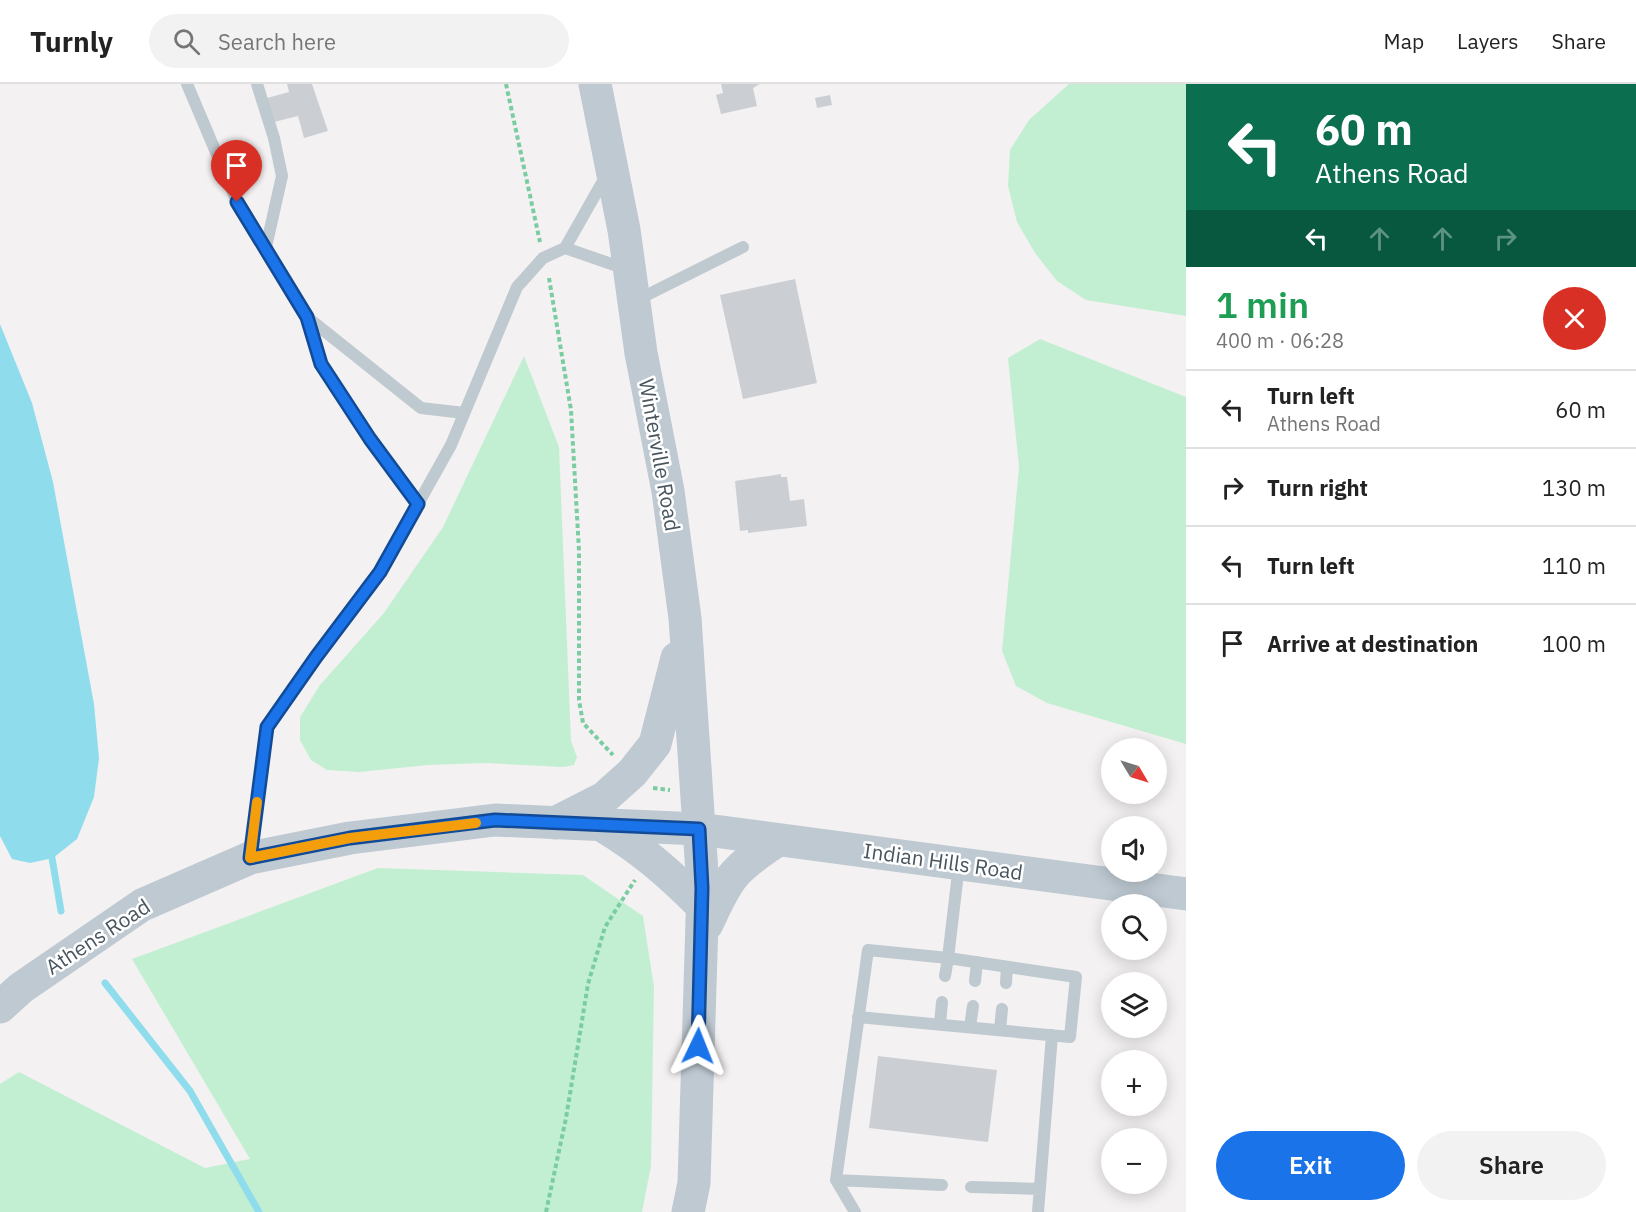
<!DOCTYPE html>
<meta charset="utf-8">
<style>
:root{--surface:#fff;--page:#f2f2f2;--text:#222;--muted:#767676;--line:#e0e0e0;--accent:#1a73e8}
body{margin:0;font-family:"IBM Plex Sans",sans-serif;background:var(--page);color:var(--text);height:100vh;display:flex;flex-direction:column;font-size:22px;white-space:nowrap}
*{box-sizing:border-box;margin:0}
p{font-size:20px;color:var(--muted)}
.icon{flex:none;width:33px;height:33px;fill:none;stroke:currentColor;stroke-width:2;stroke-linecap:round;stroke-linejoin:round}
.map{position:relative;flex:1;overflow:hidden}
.drawer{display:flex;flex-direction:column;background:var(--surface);width:450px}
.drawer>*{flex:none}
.top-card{background:#0b6e4f;color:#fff;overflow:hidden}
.needle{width:39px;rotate:128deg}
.fabs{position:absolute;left:1101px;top:654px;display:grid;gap:12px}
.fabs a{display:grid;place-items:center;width:66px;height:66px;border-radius:50%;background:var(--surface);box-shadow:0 3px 15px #0003;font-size:30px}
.pin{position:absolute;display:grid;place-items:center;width:51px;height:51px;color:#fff;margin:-62px -26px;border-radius:50% 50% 50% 0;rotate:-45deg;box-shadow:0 0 6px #0007}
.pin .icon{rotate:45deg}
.me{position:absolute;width:66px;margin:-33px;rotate:2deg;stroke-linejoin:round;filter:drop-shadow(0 0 4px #0008)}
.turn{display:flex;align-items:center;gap:21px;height:126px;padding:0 30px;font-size:27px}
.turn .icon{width:78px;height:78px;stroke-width:2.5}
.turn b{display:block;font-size:42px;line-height:51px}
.lanes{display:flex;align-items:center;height:57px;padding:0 30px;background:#0003;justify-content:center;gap:30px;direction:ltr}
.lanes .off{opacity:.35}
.round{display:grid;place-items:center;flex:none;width:63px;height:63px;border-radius:32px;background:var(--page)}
.head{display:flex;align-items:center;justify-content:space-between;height:102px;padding:0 30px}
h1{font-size:36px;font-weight:600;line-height:45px;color:#1e9e55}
.action{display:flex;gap:12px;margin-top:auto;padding:12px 30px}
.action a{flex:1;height:69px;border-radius:36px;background:var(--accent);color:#fff;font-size:24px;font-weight:600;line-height:69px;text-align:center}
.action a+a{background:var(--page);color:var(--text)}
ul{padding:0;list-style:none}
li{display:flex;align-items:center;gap:18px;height:78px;padding:0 30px;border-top:2px solid var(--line)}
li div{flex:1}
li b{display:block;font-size:22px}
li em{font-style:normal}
header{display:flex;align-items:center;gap:36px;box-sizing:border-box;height:84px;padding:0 30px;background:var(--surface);border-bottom:2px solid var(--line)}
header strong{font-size:28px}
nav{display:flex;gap:33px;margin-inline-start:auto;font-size:21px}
.search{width:420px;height:54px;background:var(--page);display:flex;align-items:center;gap:15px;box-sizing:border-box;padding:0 21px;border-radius:33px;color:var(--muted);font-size:22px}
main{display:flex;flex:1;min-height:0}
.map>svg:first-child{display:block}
.green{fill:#c2efd1}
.water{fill:#8fddec}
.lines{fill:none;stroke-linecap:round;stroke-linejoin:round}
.stream{stroke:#8fddec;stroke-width:7}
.building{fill:#cbcfd4}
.path{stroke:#7acda0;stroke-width:4;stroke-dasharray:4.5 3;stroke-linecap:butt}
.lane{stroke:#bfc9d0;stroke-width:12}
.secondary{stroke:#bec9d2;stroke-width:33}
.route-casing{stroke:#114b97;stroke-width:15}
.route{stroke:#1a73e8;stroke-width:10}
.slow{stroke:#f59e0b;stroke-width:10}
.labels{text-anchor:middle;stroke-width:5;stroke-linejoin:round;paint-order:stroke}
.street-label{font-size:21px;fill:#49565f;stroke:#fff}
</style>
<header>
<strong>Turnly</strong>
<div class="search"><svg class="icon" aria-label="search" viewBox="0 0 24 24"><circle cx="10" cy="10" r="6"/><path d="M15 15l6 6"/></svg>Search here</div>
<nav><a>Map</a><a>Layers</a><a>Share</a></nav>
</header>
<main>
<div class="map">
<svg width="1186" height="1128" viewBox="0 0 1186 1128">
<rect width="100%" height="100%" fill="#f4f1f2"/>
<path class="green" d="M1069 0H1186V232L1086 216 1057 197 1035 169 1017 138 1008 102 1010 66 1029 36Z
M1040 255 1186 313V660L1047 619 1016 602 1002 567 1019 383 1008 274Z
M524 272 559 363 571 657 577 673 574 681 563 683 485 679 428 681 359 688 327 686 311 676 300 656V633L320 601 384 529 443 443Z
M378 784 583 791 643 832 654 903 651 1082 642 1128H0V1000L19 988 205 1084 250 1075 132 875Z"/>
<path class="water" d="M0 240 32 319 53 398 94 620 99 674 94 713 77 755 53 774 30 779 12 775 0 752Z"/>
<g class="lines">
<path class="stream" d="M51 768 61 827
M105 899 190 1007 259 1128"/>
</g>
<path class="building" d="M287 0H312L328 47 304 54 298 32 274 38 267 14 289 8Z
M721 0H760L753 4 757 22 721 30 716 11 723 9Z
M830 11 832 21 817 24 815 14Z
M795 195 817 299 743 315 720 211Z
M781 390V393H787L790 417 804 415 807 442 748 449V446L740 447 735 397Z
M878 972 997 986 988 1058 869 1044Z"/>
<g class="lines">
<path class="path" d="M506 0 540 158
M549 194 571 326 579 467V616L583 639 613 671
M653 704 670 706
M546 1128 566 1034 588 900 605 843 635 796"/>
<path class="lane" d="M187 0 237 118 307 233 321 280 370 355 418 420
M257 0 274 54 282 92 266 163
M565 164 626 185
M637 216 743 163
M307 233 421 324 464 329
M250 772 267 643 294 602 380 488 451 361 517 203 543 174 565 164 607 90
M975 897 977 878
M1006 899 1007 883
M858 933 1070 953 1076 893 948 874 945 892
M940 940 942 918
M970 943 973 922
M1000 946 1002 925
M836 1096 942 1101
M971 1103 1040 1105
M855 1128 836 1096 868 866 948 874 959 781
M1038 1128 1052 951"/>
<path class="secondary" d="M595 0 624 146 641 269 668 407 685 534 703 804 694 1099 688 1128
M555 739 604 714 632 689 655 660 677 574
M603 742C643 766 670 790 702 822
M707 840C729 791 734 785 778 756
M0 923 21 904 142 821 250 774 350 754 495 736 699 745 1186 810"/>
</g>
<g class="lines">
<defs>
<path id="route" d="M237 118 307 233 321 280 370 355 418 420 380 488 316 573 267 643 250 774 350 754 495 736 699 745 702 804 698 962"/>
</defs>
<use href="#route" class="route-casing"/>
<use href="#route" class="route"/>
<path class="slow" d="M257 718 250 774 350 754 476 739"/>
</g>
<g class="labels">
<g class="street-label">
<text transform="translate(659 371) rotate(80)" y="7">Winterville Road</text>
<text transform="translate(943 778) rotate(8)" y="7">Indian Hills Road</text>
<text transform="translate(98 853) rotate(-33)" y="7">Athens Road</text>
</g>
</g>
</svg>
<div class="fabs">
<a><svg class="needle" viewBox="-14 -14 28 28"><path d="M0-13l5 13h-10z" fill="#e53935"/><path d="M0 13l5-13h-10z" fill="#767676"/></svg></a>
<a><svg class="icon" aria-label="sound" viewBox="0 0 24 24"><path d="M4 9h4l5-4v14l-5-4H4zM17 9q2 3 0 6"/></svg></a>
<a><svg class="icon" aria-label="search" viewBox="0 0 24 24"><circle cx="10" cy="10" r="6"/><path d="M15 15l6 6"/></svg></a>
<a><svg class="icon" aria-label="layers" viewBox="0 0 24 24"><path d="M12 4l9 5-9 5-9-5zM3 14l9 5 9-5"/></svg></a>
<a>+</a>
<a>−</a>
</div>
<div class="pin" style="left:237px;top:118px;background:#d93025"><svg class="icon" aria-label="arrive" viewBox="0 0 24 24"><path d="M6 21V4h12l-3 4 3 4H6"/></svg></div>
<svg class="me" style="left:698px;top:962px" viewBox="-20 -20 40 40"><path d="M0-17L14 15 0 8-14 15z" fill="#1a73e8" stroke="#fff" stroke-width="4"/></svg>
</div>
<section class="drawer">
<div class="top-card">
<div class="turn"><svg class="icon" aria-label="left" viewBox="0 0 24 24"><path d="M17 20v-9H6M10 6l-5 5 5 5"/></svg><div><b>60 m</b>Athens Road</div></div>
<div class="lanes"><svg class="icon" aria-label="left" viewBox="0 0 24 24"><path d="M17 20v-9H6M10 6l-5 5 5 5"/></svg><svg class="icon off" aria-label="ahead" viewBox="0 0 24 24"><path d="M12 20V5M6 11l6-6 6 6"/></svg><svg class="icon off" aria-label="ahead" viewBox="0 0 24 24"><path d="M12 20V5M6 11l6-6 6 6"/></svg><svg class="icon off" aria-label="right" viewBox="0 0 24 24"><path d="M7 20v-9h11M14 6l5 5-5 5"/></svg></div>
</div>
<div class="head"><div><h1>1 min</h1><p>400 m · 06:28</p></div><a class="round" style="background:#d93025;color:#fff"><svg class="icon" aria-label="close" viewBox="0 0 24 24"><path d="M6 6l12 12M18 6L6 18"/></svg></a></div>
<ul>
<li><svg class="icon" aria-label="left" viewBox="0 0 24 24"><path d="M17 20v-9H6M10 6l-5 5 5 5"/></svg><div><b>Turn left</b><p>Athens Road</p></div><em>60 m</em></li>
<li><svg class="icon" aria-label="right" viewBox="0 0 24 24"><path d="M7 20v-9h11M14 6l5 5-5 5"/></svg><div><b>Turn right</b></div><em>130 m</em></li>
<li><svg class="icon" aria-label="left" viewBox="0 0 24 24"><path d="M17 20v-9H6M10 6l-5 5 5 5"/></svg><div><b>Turn left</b></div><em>110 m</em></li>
<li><svg class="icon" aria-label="arrive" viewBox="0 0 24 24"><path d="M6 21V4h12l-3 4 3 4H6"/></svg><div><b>Arrive at destination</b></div><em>100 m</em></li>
</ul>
<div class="action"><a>Exit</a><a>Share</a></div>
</section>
</main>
